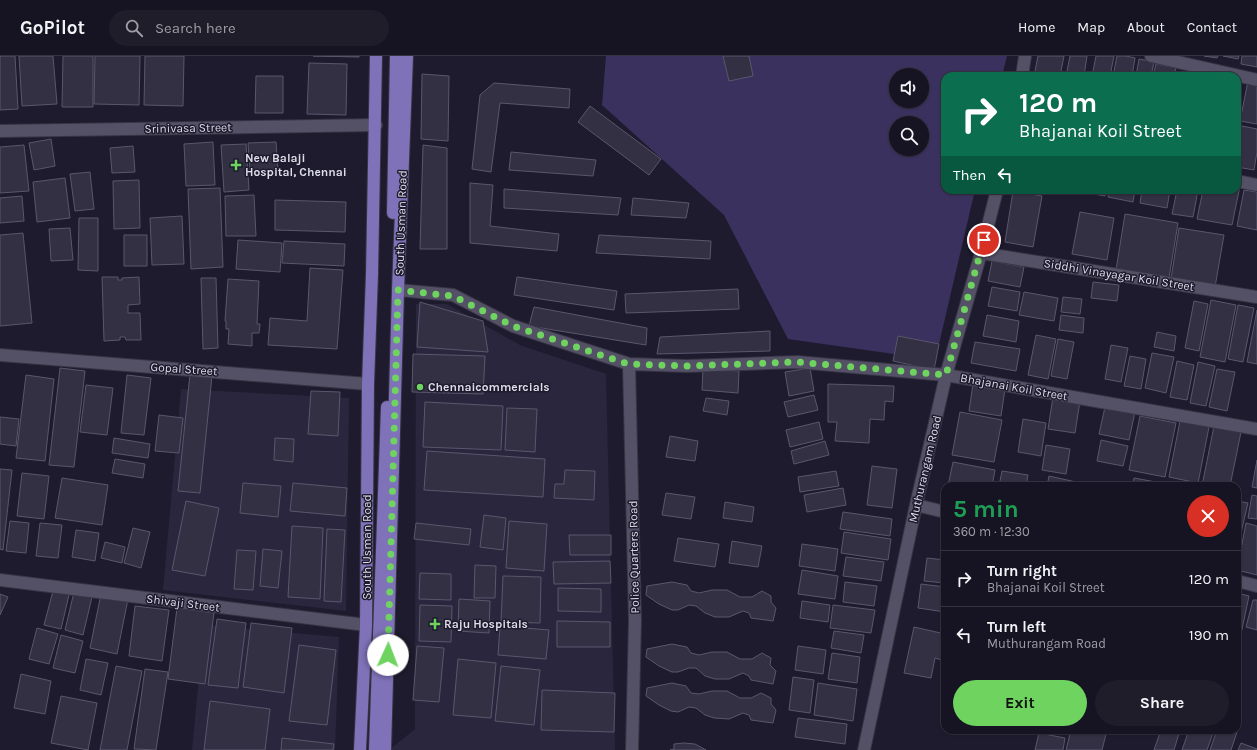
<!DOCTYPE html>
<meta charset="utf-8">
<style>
:root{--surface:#161422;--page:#1f1d2a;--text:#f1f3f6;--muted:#9e9ea5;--line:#353340;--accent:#6fd360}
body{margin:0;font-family:Karla,sans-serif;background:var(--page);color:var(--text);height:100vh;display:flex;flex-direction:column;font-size:15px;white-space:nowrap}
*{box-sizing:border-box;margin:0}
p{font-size:13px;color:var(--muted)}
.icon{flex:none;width:22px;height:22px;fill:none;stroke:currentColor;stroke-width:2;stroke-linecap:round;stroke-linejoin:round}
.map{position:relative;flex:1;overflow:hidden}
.panel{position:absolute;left:941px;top:426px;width:300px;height:252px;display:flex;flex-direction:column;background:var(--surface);border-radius:12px;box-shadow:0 1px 3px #0004,0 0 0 1px var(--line)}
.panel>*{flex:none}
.guide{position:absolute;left:941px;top:16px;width:300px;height:122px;border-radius:12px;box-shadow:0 1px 3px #0004,0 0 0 1px var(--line);background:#0b6e4f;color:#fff;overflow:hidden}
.tools{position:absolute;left:889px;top:12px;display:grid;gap:8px}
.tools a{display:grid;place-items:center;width:40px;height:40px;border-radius:50%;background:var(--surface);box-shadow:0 1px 3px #0004,0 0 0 1px var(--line);font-size:20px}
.pin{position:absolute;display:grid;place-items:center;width:34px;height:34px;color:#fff;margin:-17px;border:2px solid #fff;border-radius:50%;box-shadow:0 1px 4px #0007}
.me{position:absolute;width:44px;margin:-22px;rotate:2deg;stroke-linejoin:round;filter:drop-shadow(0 0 3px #0008)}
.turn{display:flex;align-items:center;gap:14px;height:84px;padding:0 12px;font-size:18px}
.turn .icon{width:52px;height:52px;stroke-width:2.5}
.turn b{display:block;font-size:28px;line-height:34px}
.then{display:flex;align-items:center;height:38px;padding:0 12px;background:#0003;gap:8px;font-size:15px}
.round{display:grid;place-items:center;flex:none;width:42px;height:42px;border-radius:21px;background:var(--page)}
.headline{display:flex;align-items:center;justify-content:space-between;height:68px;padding:0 12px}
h1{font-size:24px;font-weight:700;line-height:30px;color:#1e9e55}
.button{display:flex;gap:8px;margin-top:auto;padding:8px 12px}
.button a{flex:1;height:46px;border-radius:24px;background:var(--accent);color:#111;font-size:16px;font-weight:700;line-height:46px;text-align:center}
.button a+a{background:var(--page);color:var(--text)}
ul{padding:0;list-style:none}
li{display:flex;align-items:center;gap:12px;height:56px;padding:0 12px;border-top:1px solid var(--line)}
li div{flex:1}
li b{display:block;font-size:15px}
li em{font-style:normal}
header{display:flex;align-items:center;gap:24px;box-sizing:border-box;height:56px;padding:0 20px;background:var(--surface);border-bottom:1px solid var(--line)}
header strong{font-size:19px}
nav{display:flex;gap:22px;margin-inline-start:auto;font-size:14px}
.search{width:280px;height:36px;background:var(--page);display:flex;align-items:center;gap:10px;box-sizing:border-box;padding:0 14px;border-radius:22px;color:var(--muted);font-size:15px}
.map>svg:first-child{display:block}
.built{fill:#2a263e}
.green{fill:#3a315e;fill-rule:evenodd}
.building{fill:#333044;stroke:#5a576d}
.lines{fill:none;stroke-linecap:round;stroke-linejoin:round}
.minor-casing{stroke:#373544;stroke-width:14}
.major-casing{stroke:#373544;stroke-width:14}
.minor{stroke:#545167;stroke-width:12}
.major{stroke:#7f72b8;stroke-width:12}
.route{stroke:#6fd360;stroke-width:7;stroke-dasharray:0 12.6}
.poi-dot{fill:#6fd360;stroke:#1e1b2e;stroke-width:1.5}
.labels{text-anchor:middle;stroke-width:3;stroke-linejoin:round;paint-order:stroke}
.street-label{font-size:12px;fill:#deddea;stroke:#1e1b2e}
.poi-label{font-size:12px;font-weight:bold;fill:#deddea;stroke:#1e1b2e;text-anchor:start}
</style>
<header>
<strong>GoPilot</strong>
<div class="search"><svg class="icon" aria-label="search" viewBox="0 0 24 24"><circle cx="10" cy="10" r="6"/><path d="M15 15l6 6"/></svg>Search here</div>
<nav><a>Home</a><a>Map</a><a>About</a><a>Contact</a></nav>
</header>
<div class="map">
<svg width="1257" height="694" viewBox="0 0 1257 694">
<rect width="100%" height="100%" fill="#1e1b2e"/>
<path class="built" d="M416 248H447L520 289 606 318 615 694H389L415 673Z
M181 333 349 342 346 555 163 534Z
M204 569 339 581 335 694H192Z"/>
<path class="green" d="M606 0H1007L1002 20H945V134H975L939 288 898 280 894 298 788 283 724 159 602 49ZM896 19H922V45H896ZM896 67H922V93H896Z"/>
<path class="building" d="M0 0H15L18 53 0 54Z
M19 0H53L57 48 22 50Z
M63 0H93V51H62Z
M95 0H140L139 49 94 48Z
M145 0H184L183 50 144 49Z
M313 0H359V1Z
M723 0H749L753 20 729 25Z
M1038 0H1064L1060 20H1034Z
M1070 0H1087L1084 20H1066Z
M1096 0H1114L1110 20H1092Z
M1117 0H1126L1135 2 1132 20H1113Z
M1204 0H1218L1217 2Z
M1223 0H1239L1238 3Z
M1242 0H1257V11L1241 8Z
M1139 3 1154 6 1151 20H1136Z
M309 7 347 8 346 59 307 58Z
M1156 8 1176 12 1174 20H1153Z
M422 18 449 20 448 85 421 83Z
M256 20H283V57H255Z
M1248 25 1257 27V68L1240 65Z
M494 27 570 33 569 52 500 47 491 116 472 113 480 39Z
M590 50 661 103 649 119 578 66Z
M1242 70 1257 73V96L1254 114 1237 111V97Z
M51 83 55 110 34 114 29 87Z
M213 86 215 129 186 130 184 88Z
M276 86 278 114 250 115 248 87Z
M246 88 249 134 224 136 221 89Z
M24 89 29 135 0 137V91Z
M423 89 447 92V193H420Z
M133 90 135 116 112 117 110 92Z
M511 96 596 104 593 120 509 114Z
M90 116 94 153 75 155 70 118Z
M65 122 70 162 37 166 33 126Z
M139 124 140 172 114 173 113 125Z
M470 127 493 129 490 170 559 178 557 195 470 187Z
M1237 129 1240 130 1232 169 1197 163 1203 134H1237Z
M220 132 223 211 191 213 188 133Z
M504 133 621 142 618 159 504 152Z
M1054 134H1078V138Z
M1082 134H1106L1105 140 1082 136Z
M1109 134H1135L1133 146 1108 141Z
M1142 134H1170L1167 152 1140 147Z
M1177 134H1198L1193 161 1172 158Z
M1244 134 1257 136V174L1237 170Z
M1013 135 1042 140 1033 191 1005 186Z
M254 139 256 180H226L225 140Z
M22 140 24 165 0 167V142Z
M633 142 689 147 686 162 631 159Z
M275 144 346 146 345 176 275 174Z
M1080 156 1114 162 1107 204 1072 198Z
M1125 158 1178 167 1169 222 1116 214Z
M182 160 184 208 152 209 150 162Z
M79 162H98V215L78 214Z
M70 172 73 204 51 205 49 173Z
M1179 172 1224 179 1215 231 1171 223Z
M23 177 32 267 0 270V179Z
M124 179H147V210H124Z
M599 179 711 185 710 203 596 197Z
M238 184 282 187 280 216 236 213Z
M284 185 345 188 344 210 282 207Z
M992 205 1024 211 1020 231 988 225Z
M310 212 343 214 337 293 268 289 270 262 307 265Z
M102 221H118V224H122V222L139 221 140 248 128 249V257H140L141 284H126L125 281H120V284L104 285Z
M517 221 617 235 614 254 514 239Z
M201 222H216L218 292 203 293Z
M228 223 259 225 257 268H260L259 277H252V290L228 288 229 273H226V265H225Z
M1093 226 1119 229 1117 245 1091 242Z
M992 231 1020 236 1017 255 988 250Z
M738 233 739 253 626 257 625 238Z
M1024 236 1058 242 1054 265 1019 259Z
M1063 241 1082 243 1080 258 1061 256Z
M1211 244 1236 249 1225 306 1200 301Z
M1194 245 1208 248 1199 295 1185 292Z
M420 246 483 265 488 296 417 291Z
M1238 249 1254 252 1243 306 1228 303Z
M534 251 647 272 646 289 529 270Z
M1257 254V308L1247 306Z
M987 259 1019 265 1016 286 983 280Z
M1061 259 1084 262 1083 277 1059 274Z
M770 275V295L657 298 660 281Z
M1157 276 1176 280 1174 295 1154 291Z
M1036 279 1056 283 1048 323 1028 319Z
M898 280 939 288 934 314 893 305Z
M1058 283 1074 286 1067 323 1051 320Z
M975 286 1020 293 1016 315 971 307Z
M1111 289 1128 292 1121 326 1105 323Z
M1152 297 1174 301 1166 337 1145 332Z
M413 298 485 300 483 338 412 336Z
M1130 300 1146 303 1141 333 1124 330Z
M1177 305 1194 309 1187 344 1170 341Z
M1198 306 1215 310 1206 350 1190 347Z
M60 312 85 315 74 411 49 409Z
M810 312 814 335 789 340 785 316Z
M703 313 739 315 738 337 702 334Z
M1217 313 1235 316 1227 355 1209 351Z
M190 318 212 320 200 437 178 435Z
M26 319 54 323 45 405 16 402Z
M127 319 151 322 144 379 121 377Z
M828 328 894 330 893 346 885 345 884 364 870 363 869 387 835 385 837 366H828Z
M973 328 1005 333 1001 360 969 355Z
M86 329 113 332 107 379 80 376Z
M311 335 340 336 338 380 308 378Z
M814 339 818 354 788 361 784 346Z
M1053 341 1080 345 1075 377 1048 373Z
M706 342 729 345 727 359 703 355Z
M425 346 503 350 501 394 423 391Z
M1105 351 1135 356 1129 384 1099 378Z
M507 352 537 353 535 396 505 394Z
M960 356 1002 364 994 406 952 399Z
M159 359 183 362 179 397 155 395Z
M1140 360 1176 367 1165 421 1129 414Z
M0 361 19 363 16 390 0 388Z
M1023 363 1046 367 1041 400 1018 396Z
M1180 365 1209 371 1198 427 1169 421Z
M819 366 823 383 790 391 786 374Z
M1214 370 1241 376 1230 430H1202Z
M670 380 698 385 695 405 666 401Z
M114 382 150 388 148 402 112 397Z
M275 382 294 383 293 406 274 404Z
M1101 384 1128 390 1123 410 1097 405Z
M825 385 829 399 794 408 791 395Z
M1046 389 1070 393 1066 418 1042 414Z
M427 395 545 403 543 441 424 434Z
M115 403 145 408 143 422 112 417Z
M1257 404V432L1252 431Z
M953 406 995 414 992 430H948Z
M872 410 897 413 892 452 867 449Z
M0 413 12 414 3 494 0 493Z
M565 414 595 415 594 444 554 442 555 428H564Z
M836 415 839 430 800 436 798 421Z
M1002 415 1028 419 1026 430H999Z
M22 417 49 420 44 463 17 460Z
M1049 420 1085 428 1084 430H1047Z
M62 422 108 429 102 469 55 462Z
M1134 422 1156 426 1155 430H1132Z
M243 427 281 430 278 461 240 457Z
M293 427 347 432 345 460 290 455Z
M843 432 846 449 807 456 804 439Z
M666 437 695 441 691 463 662 459Z
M1252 439 1257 440V463L1248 462Z
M186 445 219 452 205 520 172 514Z
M1237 445 1248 447 1241 477 1237 476Z
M725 446 754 451 752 466 723 462Z
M843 456 892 463 890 480 840 473Z
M484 459 506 462 503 494 480 491Z
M10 465 29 467 26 497 6 495Z
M509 465 547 468 544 515 506 512Z
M40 467 62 469 58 502 36 500Z
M416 467 471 473 469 489 414 483Z
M1246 467 1257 470V519L1237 514Z
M292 470 323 472 320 543 288 541Z
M133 472 150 476 141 512 124 507Z
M327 473 345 474 341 546 324 545Z
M76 474 99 477 95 505 72 501Z
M844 476 891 483 888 504 841 497Z
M569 479H611V499H570Z
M1237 479 1240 480 1237 492Z
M678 482 719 488 715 511 674 505Z
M732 485 762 490 758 511 729 507Z
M105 486 125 491 122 507 101 502Z
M802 488 838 493 835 515 799 510Z
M263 493 282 495 278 532 260 530Z
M237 494 256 495 253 534 234 533Z
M846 501 884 506 881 525 843 520Z
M927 502 945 504V527L924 525Z
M610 505 611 527 554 528 553 506Z
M475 509 496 510 495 542H474Z
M802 514 838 520 835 543 798 538Z
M420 517 451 518V544L419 543Z
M503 520 541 521 540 567 501 566Z
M672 526 687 529 691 535 699 537 712 534H727L740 541H752L762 535 771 540V546L776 552 773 565 751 562 749 557 743 555 729 561H715L705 557 696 550 689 549 678 554H672L659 548 646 539 647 530Z
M845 526 877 530 874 550 843 546Z
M921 528 945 531V556L918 552Z
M558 532 601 533V556L558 555Z
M53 535 69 539 61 573 44 569Z
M74 536 92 541 83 579 65 574Z
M1237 537 1249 540 1241 578 1237 577Z
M0 538 8 541 0 559Z
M101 538 128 543 117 598 90 592Z
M459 543 490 545 489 577 458 575Z
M1253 544H1257V574L1246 571Z
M802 545 830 549 828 566 800 562Z
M420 549 452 550 451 586 419 585Z
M833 549 875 554 871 577 830 572Z
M135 550 169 554 162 605 129 600Z
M177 552 214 557 205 628 168 623Z
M217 563 246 567 238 632 208 629Z
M557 565 610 566V591H557Z
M251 567 292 572 284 637 243 631Z
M500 570 549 574 546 603 498 599Z
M914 571 945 578V605L935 602 931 622 904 617Z
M37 572 58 578 49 608 29 603Z
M834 575 864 579 861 597 831 592Z
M61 579 83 585 75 617 53 612Z
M672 588 687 591 691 597 699 599 712 596H727L740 603H752L762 597 771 602 770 609 776 615 773 628 751 624 749 620 743 617 729 623H715L705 620 696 612H689L678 616H672L659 610 646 601 647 593Z
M299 589 336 594 327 669 289 665Z
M417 590 444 592 439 646 413 644Z
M798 590 826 594 823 618 795 614Z
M832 597 860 601 857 627 828 623Z
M86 603 108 607 101 639 80 634Z
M458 603 496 607 491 662 453 659Z
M116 610 142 615 127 694H100Z
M501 610 540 614 534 669 495 665Z
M145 613 168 616 156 694 134 693Z
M21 618 51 625 45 658 14 652Z
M793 621 814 624 810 657 789 654Z
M672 627 686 630 691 637 699 638 712 635H727L740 642H751L761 637 771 642V648L776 654 773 667 751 664 749 659 743 657 729 663 714 662 705 659 696 652 689 651 678 656 671 655 659 649 646 640 647 632Z
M818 627 857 633 853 665 814 659Z
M542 634 615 637 614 676 541 674Z
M61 640 97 647 88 694 51 687Z
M210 645 270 653 265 694H204Z
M798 662 847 668 845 688 795 681Z
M1071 674H1107L1102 694H1066Z
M1161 674H1180L1174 694H1154Z
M1189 674H1214L1207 694H1182Z
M1217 674H1230L1237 676 1231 694H1210Z
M1039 677 1065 682 1063 694H1035Z
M282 682 334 688 333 694H281Z
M684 687 695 688 706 694H670L674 693V688Z
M1241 687 1257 693V694H1238Z"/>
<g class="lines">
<defs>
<path id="minor" d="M1151 0 1257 24
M1022 20 1025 0
M0 75 376 69
M1237 125 1257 129
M981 197 1257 241
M398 234 453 239 513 270 629 308 687 310 797 306 946 319 1257 373
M0 299 368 328
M629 308 635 564 632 694
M916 449 945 456
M0 524 366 569
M1237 525 1257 530
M864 694 916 449 946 319 981 197 997 134"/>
<path id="major" d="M393 157 396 0
M360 694 366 569 368 328 372 218 376 0
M375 694 387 351
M385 694 398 234 407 0"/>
</defs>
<use href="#minor" class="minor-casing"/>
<use href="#major" class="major-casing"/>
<use href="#minor" class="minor"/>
<use href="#major" class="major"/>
</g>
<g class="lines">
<path class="route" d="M388 599 398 234 453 240 513 270 628 308 686 310 797 306 946 319 984 184"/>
</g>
<g class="poi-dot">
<path d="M234 103h4v4h4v4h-4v4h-4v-4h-4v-4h4z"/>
<circle cx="420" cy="331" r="4"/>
<path d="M433 562h4v4h4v4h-4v4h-4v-4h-4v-4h4z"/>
</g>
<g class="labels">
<g class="street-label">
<text transform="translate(188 72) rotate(-1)" y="4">Srinivasa Street</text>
<text transform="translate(401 167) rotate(-88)" y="4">South Usman Road</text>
<text transform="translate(1119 219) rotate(9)" y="4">Siddhi Vinayagar Koil Street</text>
<text transform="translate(184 313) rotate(4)" y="4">Gopal Street</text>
<text transform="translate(1014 331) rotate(10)" y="4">Bhajanai Koil Street</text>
<text transform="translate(925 413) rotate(-77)" y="4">Muthurangam Road</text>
<text transform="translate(367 491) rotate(-90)" y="4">South Usman Road</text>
<text transform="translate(634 501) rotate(-91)" y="4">Police Quarters Road</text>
<text transform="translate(183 547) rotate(7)" y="4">Shivaji Street</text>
</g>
<g class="poi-label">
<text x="245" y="106">New Balaji<tspan x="245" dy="14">Hospital, Chennai</tspan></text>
<text x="428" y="335">Chennaicommercials</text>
<text x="444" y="572">Raju Hospitals</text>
</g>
</g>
</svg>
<div class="tools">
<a><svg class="icon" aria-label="sound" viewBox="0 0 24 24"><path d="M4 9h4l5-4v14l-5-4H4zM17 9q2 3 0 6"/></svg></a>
<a><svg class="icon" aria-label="search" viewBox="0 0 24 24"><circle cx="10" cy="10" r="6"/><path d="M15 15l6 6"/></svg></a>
</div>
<div class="pin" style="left:984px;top:184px;background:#d93025"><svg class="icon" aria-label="arrive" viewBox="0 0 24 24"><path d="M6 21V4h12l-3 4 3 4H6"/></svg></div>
<svg class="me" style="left:388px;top:599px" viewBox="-20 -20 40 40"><circle r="19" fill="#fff"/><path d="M0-13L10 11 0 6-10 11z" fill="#6fd360"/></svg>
<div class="guide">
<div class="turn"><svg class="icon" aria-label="right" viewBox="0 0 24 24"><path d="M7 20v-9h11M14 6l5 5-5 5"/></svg><div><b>120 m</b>Bhajanai Koil Street</div></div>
<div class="then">Then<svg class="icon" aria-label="left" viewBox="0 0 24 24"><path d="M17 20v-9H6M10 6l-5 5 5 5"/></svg></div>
</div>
<section class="panel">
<div class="headline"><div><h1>5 min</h1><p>360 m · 12:30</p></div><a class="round" style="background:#d93025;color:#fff"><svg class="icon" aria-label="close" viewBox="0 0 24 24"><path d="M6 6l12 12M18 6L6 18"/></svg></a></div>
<ul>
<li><svg class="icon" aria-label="right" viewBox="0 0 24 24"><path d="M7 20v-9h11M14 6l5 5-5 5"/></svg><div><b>Turn right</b><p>Bhajanai Koil Street</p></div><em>120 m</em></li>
<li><svg class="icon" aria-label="left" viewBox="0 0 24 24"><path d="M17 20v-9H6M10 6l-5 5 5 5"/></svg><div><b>Turn left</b><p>Muthurangam Road</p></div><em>190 m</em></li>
</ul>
<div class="button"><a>Exit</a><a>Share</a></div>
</section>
</div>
